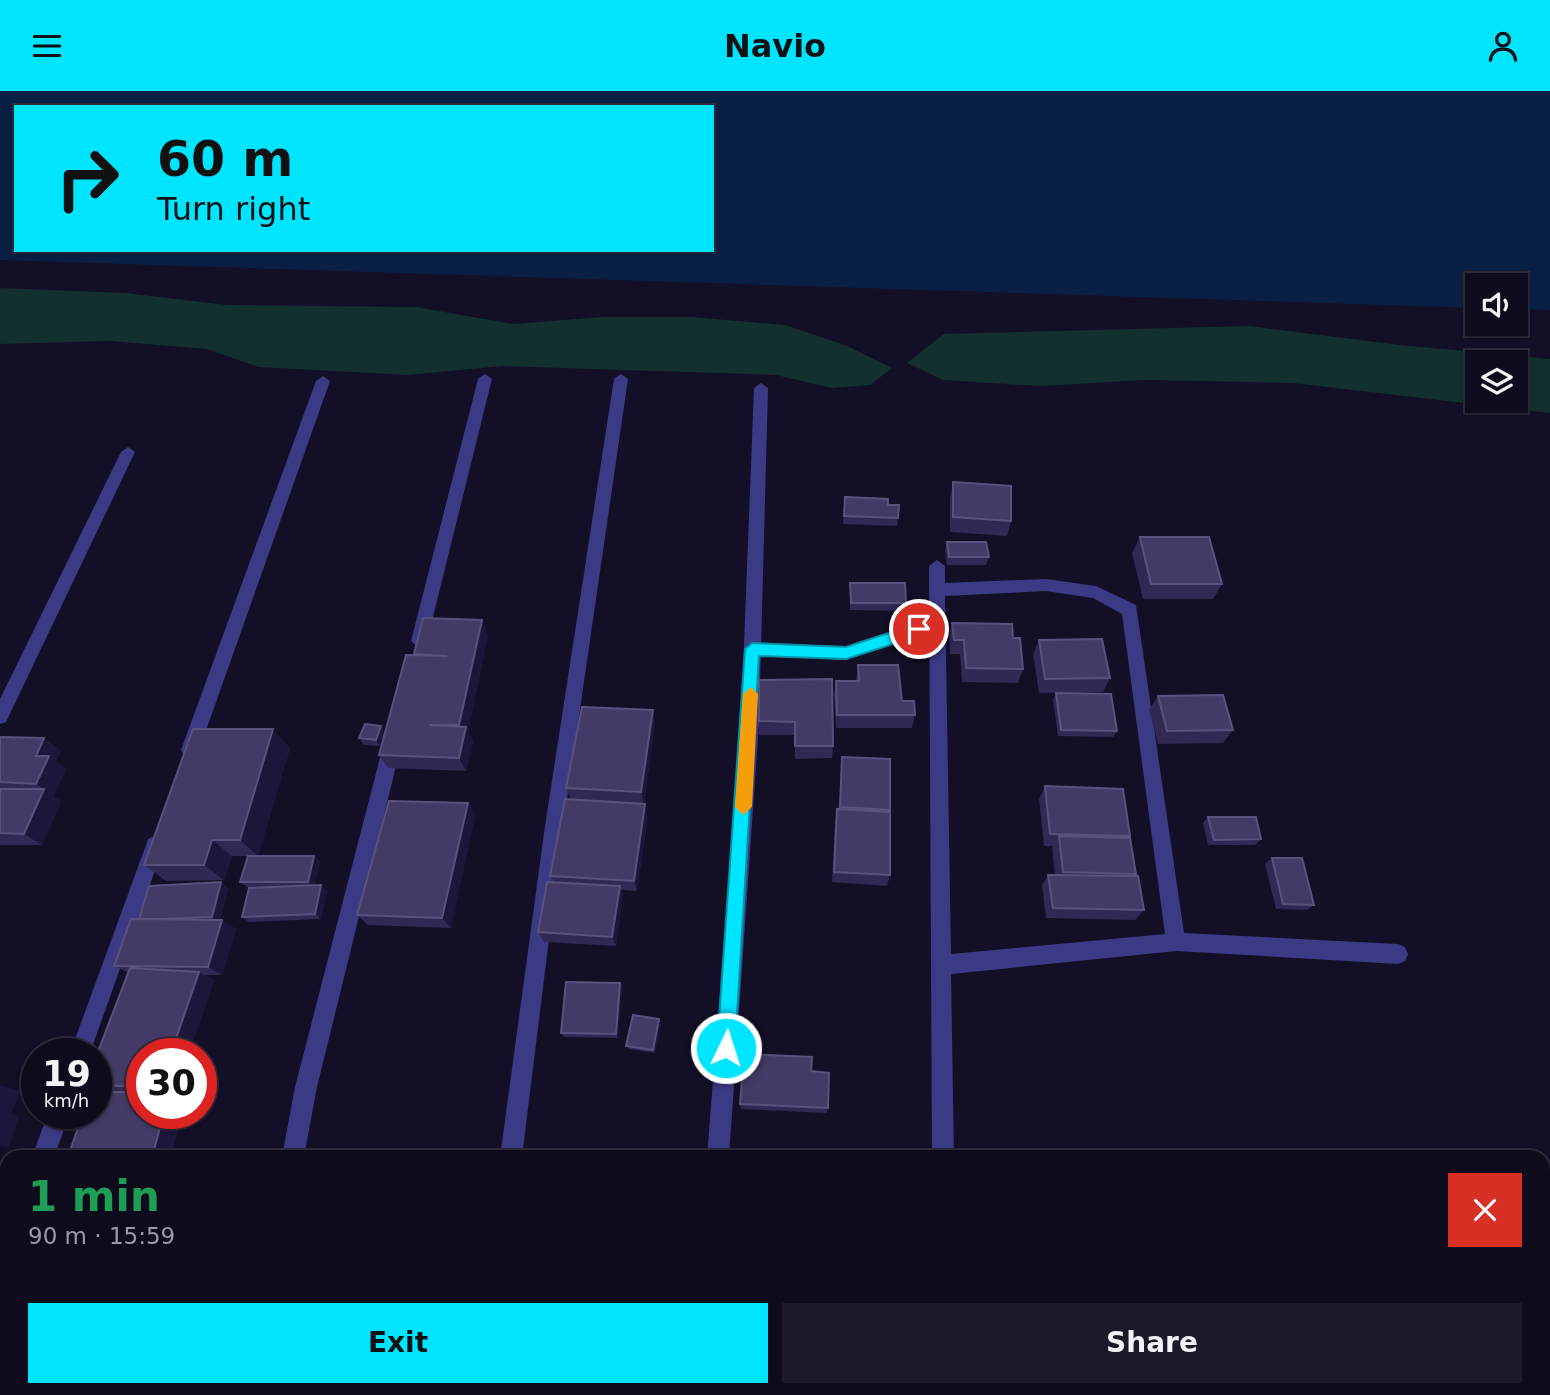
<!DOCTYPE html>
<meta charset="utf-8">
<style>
:root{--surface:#0e0b1c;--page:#1c1929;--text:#f1f3f6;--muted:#9b9ba3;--line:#2e2b3b;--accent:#00e5ff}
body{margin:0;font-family:"DejaVu Sans",sans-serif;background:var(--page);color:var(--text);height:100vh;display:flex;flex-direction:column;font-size:26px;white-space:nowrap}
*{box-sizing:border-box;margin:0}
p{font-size:23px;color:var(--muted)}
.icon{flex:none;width:38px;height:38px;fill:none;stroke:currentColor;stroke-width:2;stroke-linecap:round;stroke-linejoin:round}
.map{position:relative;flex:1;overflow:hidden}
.drawer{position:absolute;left:0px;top:1059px;width:1550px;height:247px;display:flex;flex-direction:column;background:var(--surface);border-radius:21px 21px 0 0;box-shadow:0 2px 5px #0004,0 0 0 2px var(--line)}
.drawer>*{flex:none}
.guide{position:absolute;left:14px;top:14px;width:700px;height:147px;border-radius:0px;box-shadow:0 2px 5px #0004,0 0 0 2px var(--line);background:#00e5ff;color:#111;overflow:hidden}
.buttons{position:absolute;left:1465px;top:182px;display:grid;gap:14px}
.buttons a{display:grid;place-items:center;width:63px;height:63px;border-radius:0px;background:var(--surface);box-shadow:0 2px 5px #0004,0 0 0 2px var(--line);font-size:35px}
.speed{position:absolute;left:21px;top:947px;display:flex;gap:14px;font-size:35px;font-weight:700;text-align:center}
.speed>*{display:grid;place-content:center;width:91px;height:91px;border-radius:50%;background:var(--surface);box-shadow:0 2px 5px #0004,0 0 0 2px var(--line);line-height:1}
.speed small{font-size:18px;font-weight:400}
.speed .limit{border:10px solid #d22;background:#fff;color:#111}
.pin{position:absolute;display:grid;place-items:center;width:60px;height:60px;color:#fff;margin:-30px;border:4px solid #fff;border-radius:50%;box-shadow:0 2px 7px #0007}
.me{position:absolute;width:77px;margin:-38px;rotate:4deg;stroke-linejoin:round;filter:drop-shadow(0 0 5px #0008)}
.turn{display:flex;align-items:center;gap:24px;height:147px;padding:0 28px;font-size:32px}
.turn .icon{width:91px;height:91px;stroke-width:2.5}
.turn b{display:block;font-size:49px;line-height:60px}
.round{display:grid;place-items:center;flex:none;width:74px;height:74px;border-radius:0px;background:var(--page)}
.summary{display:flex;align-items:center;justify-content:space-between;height:119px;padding:0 28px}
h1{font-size:42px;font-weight:700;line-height:52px;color:#1e9e55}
.button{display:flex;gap:14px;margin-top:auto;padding:14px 28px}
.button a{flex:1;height:80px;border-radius:0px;background:var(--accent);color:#111;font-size:28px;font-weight:700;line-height:80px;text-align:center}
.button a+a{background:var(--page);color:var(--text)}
header{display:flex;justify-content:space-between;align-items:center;height:91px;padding:0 28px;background:var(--accent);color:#111;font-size:32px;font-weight:700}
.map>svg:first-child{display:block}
.green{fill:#12302f;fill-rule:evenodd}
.water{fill:#0a1f44;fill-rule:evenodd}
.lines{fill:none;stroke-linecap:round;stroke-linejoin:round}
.lane{fill:#3d3a85;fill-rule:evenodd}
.street{fill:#3d3a85;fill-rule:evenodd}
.wall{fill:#312854}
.shaded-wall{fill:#1d163a}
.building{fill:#433a66;stroke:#5a527e;stroke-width:2}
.route{fill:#00e5ff;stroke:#0095a6;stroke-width:2}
.slow{fill:#f59e0b}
</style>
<header><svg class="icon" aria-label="menu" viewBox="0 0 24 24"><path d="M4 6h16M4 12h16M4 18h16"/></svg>Navio<svg class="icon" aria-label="person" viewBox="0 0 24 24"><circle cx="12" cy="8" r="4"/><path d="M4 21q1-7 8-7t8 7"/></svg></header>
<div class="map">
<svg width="1550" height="1304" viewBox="0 0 1550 1304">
<rect width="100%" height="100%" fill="#130f26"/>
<path class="green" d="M0 197 125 202 227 214 416 216 513 233 602 226H691L785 234 847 255 892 277 870 294 832 297 776 284 503 275 408 284 259 276 207 258 110 250 0 253Z
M1249 235 1400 254 1550 268V322L1293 292 1146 289 1040 295 943 289 907 272 944 243ZM1477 271H1516V310H1477Z"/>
<path class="water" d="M0 0H1550V219L1516 218V194H1477V217L0 169ZM16 16H712V159H16Z"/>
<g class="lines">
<path class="lane" d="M938 525 944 527 946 532 944 537 846 569 752 565 744 558 752 551 846 555Z"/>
<path class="street" d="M485 283 492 288 427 550 419 557 411 550 478 288Z
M621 283 628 288 563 735 522 1066H500L545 735 614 288Z
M323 285 330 290 199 659 196 664 190 667 184 664 181 659 316 290Z
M761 292 768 297 759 631 729 1066H707L741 631 754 297Z
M128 356 135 361 6 631 0 633V608L121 361Z
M937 469 945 475V492L1046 488 1096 495 1136 514 1184 842 1398 853 1405 856 1408 863 1405 870 1398 873 1176 860 951 883 954 1066H932L929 475ZM1046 500 1093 507 1122 523 1165 843 951 863 945 505Z
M392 647 398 650 401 655 317 996 304 1066H282L295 996 383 655 386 650Z
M155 745 162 748 164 754 90 962H70L146 754 148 748Z
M48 1022H70L54 1066H32Z
M7 1154V1194L0 1197V1156Z
M237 1298H261L260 1304H236Z
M285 1298H329L327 1304H283Z"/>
</g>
<path class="wall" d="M953 391 1011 430 1007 445 950 441V407Z
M845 406 888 414 898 427 897 435 843 433Z
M1140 446 1222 493 1213 508H1143L1132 462Z
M947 451 989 466 986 474H947L945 459Z
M850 492 906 512 905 520 850 519Z
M952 532 1013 547 1023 578 1018 592 962 591 960 563H950L949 546Z
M488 544 468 640 473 650 466 680 388 677 379 664 383 649 380 655 364 654 359 647 385 641 415 564 414 563Z
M1039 549 1110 587 1103 601 1039 602 1033 563Z
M858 574 915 624 912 637H836L834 604 836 590H856Z
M759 589 833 655 832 667 795 668V644H759Z
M1056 602 1117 640 1113 646 1058 645 1053 609Z
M1158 605 1233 639 1223 652 1158 653 1149 619Z
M655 632 644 713 648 725 637 800 621 799 623 805 616 855 544 851 538 841 554 791 550 785 571 709 566 697Z
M0 646 44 647 61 660 56 671 66 678 53 705 61 710 42 754H0Z
M290 657 258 765H314L320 771 314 795 327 800 321 828 249 831 242 826 278 796H247L240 791 247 765H232L224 789 166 790 144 774Z
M842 666 890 719V784L887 795 832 791 835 730 837 718 839 719Z
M1045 695 1130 745 1129 747 1136 783 1134 785 1144 819 1135 829 1046 827 1042 794 1048 784H1055L1052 757 1053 755H1044L1039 708Z
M468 712 475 724 451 837 368 834 357 824Z
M1208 726 1261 748 1255 754H1208L1203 732Z
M1272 767 1314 814 1307 819 1276 818 1265 773Z
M228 797 220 829 236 838 222 884H205L214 889 189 962H142V1022H183L170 1066H68L139 1001 105 1000 96 997V966L129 882 114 875 139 828Z
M620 892 622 896 618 947 564 946 561 942Z
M659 928 661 932 655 962 629 958 626 955Z
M740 1013 828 1017 827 1022 741 1018Z"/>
<path class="shaded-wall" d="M482 529 488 544 468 640 473 650 466 680 459 667 464 644 459 634Z
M653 619 655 632 644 713 641 701Z
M381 635 385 642 380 655 376 649Z
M273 638 290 657 258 765 240 749Z
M44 647 61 660 56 671 66 678 54 705 36 693V665Z
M44 698 61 710 42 754 24 743Z
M468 712 475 724 451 837 442 827Z
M645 713 648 725 637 800 634 790Z
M212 749 232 765 224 789 204 774Z
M314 765 320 771 314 796 308 791Z
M221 791 228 797 219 831 212 826Z
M321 794 327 800 321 828 315 823Z
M620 795 623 805 616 855 612 846Z
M222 829 236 838 222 884 208 876Z
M199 881 214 889 189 962H171Z
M620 892 622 896 618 947 616 943Z
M659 928 661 932 655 962 653 959Z
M0 994 21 1000 11 1023 19 1026 9 1057 0 1055Z
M164 1022H183L170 1066H152Z
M670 1298H674L675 1304H671Z"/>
<path class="building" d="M953 391 1011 395V430L953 426Z
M845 406 888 408V414H899L898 427 844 425Z
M1140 446H1209L1222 493H1151Z
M947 451H986L989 466H949Z
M850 492H905L906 512H851Z
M423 527 482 529 459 634H429L466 636 459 667 379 664 406 564 447 565 414 563Z
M952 532 1012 533 1013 547H1020L1023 578 966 577 964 549H954Z
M1102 548 1110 587 1045 588 1039 549Z
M858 574H898L902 610H914L915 624H837L836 590H859Z
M832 588 833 655H795V631L759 630V589Z
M1056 602 1111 603 1117 640 1061 639Z
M1223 604 1233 639 1167 640 1158 605Z
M582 616 653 619 641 701 566 697Z
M365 633 381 635 376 649 359 647Z
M193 638H273L240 749H212L204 774H144Z
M0 646 44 647 36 665H49L36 693 0 691Z
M842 666 890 668V719L840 716Z
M1045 695 1123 698 1130 745 1050 743Z
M0 698H44L24 743 0 742Z
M565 708 645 713 634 790 550 785Z
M389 710 468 712 442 827 357 824Z
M837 718 890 721V784L834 781Z
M1208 726H1256L1261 748 1214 749Z
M1059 745 1130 747 1136 783 1063 781Z
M248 765H314L308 791H240Z
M1272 767H1302L1314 814 1283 813Z
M1048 784 1138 785 1144 819 1053 817Z
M221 791 212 826 165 828H139L149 795Z
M547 791 620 795 612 846 538 841Z
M321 794 315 823 242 826 249 797Z
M131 828 222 829 208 876 114 875Z
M130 877 199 881 171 962H142V996L96 994V966Z
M566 891 620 892 616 943 561 942Z
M633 924 659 928 653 959 626 955Z
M744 963 812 966 811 980 829 982 828 1017 740 1013Z
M96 1001H142V1022H164L152 1066H68L83 1022H96Z
M565 1298H670L671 1304H555V1301Z"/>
<path class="route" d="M919 532 927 538 925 543 846 568 759 565 735 957 733 964 726 967 719 964 717 957 745 558 752 552 846 556Z"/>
<path class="slow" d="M751 596 758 603 752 716 743 724 735 716 743 603Z"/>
</svg>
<div class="buttons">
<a><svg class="icon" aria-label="sound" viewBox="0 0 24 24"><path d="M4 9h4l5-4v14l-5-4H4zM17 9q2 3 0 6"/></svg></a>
<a><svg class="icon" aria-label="layers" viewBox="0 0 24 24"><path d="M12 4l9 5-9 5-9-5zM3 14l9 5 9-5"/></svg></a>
</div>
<div class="speed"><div>19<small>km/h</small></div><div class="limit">30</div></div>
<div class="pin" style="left:919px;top:538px;background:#d93025"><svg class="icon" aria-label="arrive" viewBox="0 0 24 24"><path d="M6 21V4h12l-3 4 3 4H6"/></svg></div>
<svg class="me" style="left:726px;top:957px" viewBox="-20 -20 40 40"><circle r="17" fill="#00e5ff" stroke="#fff" stroke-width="3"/><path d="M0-11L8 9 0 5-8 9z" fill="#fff"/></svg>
<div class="guide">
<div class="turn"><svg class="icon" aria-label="right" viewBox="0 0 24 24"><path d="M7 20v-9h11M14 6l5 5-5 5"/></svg><div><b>60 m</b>Turn right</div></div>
</div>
<section class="drawer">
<div class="summary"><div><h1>1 min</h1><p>90 m · 15:59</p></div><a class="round" style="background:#d93025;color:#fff"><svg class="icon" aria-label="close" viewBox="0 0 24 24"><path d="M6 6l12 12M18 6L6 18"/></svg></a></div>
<div class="button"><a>Exit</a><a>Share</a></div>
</section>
</div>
